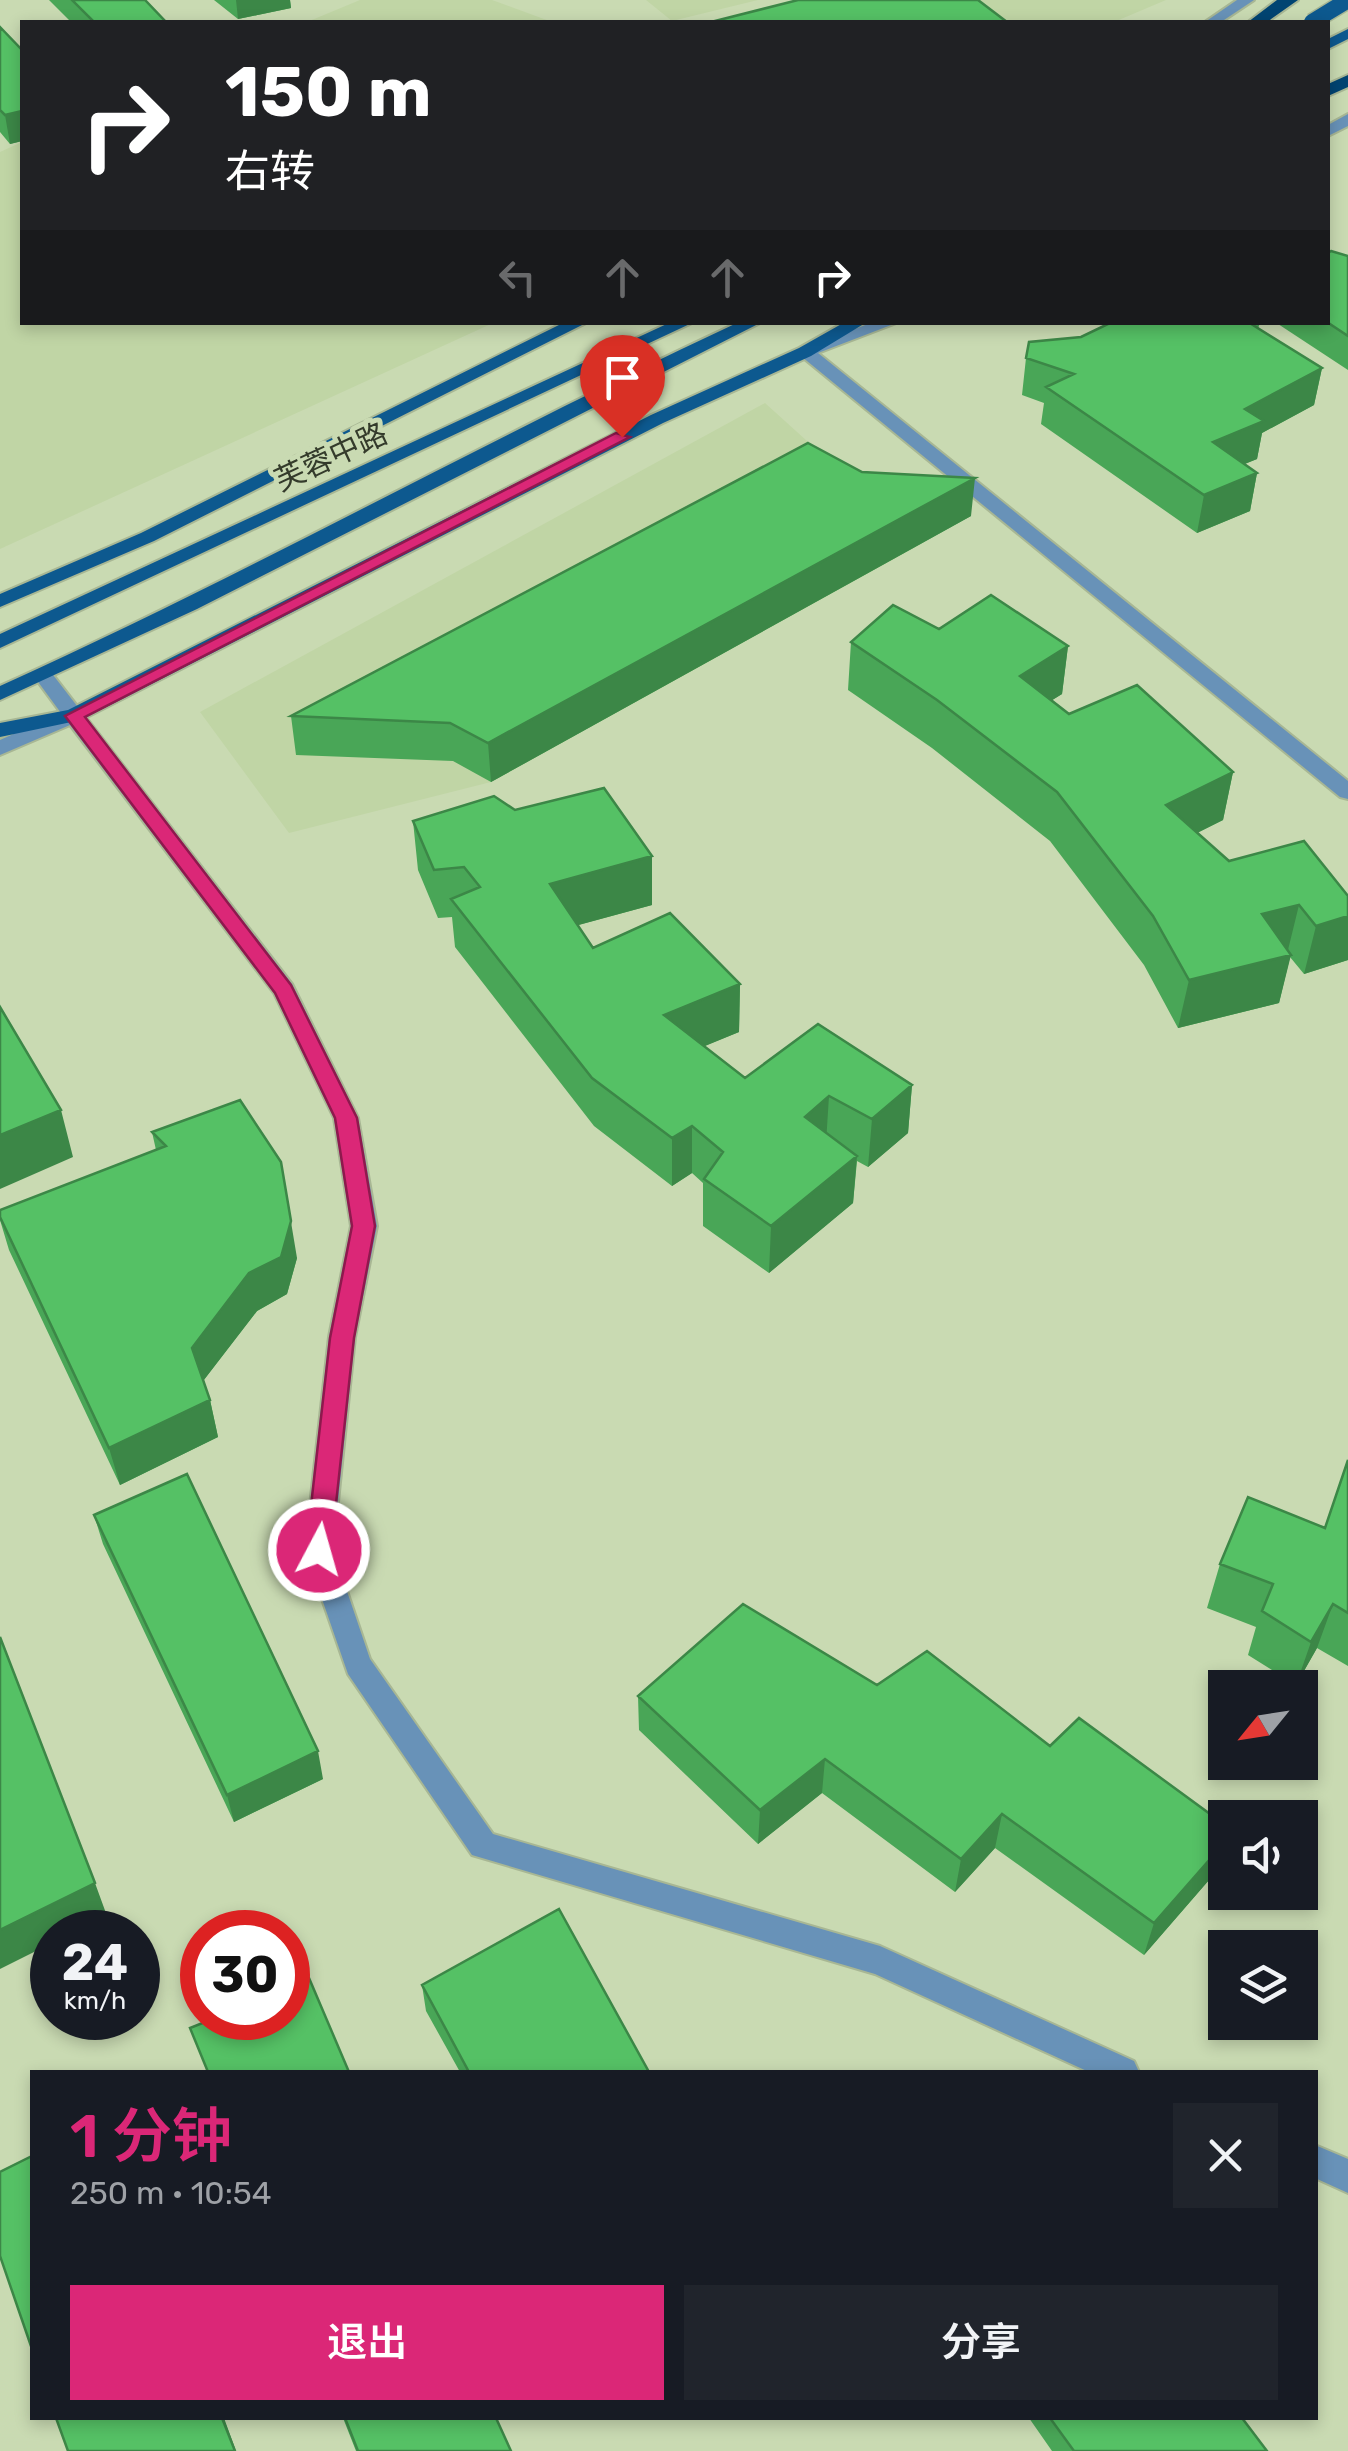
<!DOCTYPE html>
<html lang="zh">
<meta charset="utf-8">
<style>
:root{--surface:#171b24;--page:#20242c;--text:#f1f3f6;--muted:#9ea1a6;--accent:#db2777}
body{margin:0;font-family:Rubik,"Noto Sans SC",sans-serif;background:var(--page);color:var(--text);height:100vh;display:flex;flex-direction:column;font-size:38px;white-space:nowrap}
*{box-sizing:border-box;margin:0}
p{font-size:32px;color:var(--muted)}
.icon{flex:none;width:55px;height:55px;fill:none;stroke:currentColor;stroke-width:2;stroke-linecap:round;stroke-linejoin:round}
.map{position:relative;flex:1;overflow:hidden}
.panel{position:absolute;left:30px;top:2070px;width:1288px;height:350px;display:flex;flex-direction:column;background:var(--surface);border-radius:0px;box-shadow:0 5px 15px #0003}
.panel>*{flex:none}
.guide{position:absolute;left:20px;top:20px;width:1310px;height:305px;border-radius:0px;box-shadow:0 5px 15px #0003;background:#202124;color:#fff;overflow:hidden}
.needle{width:65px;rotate:240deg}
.tools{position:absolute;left:1208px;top:1670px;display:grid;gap:20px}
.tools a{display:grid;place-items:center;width:110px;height:110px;border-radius:0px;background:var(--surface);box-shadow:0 5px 15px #0003;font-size:50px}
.speed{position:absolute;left:30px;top:1910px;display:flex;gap:20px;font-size:50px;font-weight:700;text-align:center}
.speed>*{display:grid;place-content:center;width:130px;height:130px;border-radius:50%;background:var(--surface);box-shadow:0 5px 15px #0003;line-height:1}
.speed small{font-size:25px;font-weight:400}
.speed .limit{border:15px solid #d22;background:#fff;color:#111}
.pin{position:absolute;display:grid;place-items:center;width:85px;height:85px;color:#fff;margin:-102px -42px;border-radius:50% 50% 50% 0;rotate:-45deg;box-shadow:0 0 10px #0007}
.pin .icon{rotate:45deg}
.me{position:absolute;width:110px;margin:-55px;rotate:6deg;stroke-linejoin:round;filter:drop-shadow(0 0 8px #0008)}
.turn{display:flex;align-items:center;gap:35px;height:210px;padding:0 40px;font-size:45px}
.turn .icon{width:130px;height:130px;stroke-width:2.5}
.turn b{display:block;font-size:70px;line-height:85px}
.lanes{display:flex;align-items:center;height:95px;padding:0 40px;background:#0003;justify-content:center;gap:50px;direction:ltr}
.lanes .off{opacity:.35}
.round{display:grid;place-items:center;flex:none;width:105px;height:105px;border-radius:0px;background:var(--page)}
.head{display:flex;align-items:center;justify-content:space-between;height:170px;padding:0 40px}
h1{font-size:60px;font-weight:600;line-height:75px;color:var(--accent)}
.primary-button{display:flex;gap:20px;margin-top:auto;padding:20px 40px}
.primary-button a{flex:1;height:115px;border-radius:0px;background:var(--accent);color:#fff;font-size:40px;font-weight:600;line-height:115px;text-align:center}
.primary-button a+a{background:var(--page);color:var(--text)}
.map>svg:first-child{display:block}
.built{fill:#c0d5a5}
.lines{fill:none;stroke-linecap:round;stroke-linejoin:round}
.minor-casing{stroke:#a8b794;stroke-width:4}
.major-casing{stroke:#a8b794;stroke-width:4}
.highway-casing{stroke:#a8b794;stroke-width:4}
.minor{fill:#6892b8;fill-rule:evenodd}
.major{fill:#0d598f;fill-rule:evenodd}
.highway{fill:#004472;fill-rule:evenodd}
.major-bridge-casing{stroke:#a8b794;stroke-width:19;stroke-linecap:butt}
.major-bridge{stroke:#0d598f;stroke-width:16}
.wall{fill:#49a657}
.shaded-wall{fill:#3c8747}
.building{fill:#55c165;stroke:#3c8747;stroke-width:2.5}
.route{fill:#db2777;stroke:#8e194d;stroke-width:2.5}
.labels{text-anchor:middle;stroke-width:10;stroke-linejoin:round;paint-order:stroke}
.far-street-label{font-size:30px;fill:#343b2b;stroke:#c9dab2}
</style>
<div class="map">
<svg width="1348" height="2451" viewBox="0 0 1348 2451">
<rect width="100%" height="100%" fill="#c9dab2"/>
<path class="built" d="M360 0H492L552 22H307Z
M646 0H758L672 21Z
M968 0H1166L1114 22H1004Z
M22 142V322L493 323 0 549V152Z
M765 403 921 544 491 782 289 833 200 712Z"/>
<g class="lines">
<defs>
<path id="minor" d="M1237 0H1254L1221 22H1205Z
M1348 114V126L1328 136V125Z
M873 322H899L818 353 1348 781V799L1340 797 796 352Z
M43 669 50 671 292 984 358 1118 377 1226 355 1337 333 1550 370 1659 493 1834 880 1946 1134 2061 1139 2072H1089L875 1974 472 1855 348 1674 305 1550 329 1337 351 1226 334 1118 274 993 70 725 0 755V740L61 713 33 675Z
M1315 2145 1348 2159V2193L1315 2178Z"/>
<path id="major" d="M1348 29V39L1328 49V39Z
M565 322H588L154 541 0 607V594L141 533Z
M671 322H694L0 648V634Z
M739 322H762L197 609 0 700V686C250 573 489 438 739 322Z
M845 322H867L811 356 663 423 81 720 0 737V723L68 710 651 415 799 348Z"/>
<path id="highway" d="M1277 0H1298L1267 22H1248Z
M1348 75V87L1328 96V84Z"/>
</defs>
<use href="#minor" class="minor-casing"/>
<use href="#major" class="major-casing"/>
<use href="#highway" class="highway-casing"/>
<use href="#minor" class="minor"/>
<use href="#major" class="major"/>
<use href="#highway" class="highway"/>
<defs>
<path id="major-bridge" d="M1312 22 1348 0"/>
</defs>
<use href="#major-bridge" class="major-bridge-casing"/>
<use href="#major-bridge" class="major-bridge"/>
</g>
<path class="wall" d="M49 0H145L166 22H71Z
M214 0H290L291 8 238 19Z
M0 27 22 50V141L10 144 0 132Z
M1348 256V370L1275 322H1328Z
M1112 322H1260L1258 329 1322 368 1314 405 1262 433 1257 459 1244 464 1257 473 1250 511 1197 533 1041 424 1044 403 1022 395 1026 358 1081 337Z
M862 472 971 516 491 782 453 761 296 755 291 716Z
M939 629 1068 646 1062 694 1052 700 1069 714 1233 772 1223 820 1197 833 1229 861 1304 841 1348 960 1304 974 1290 957 1279 1003 1178 1028 1144 965 1050 841 932 748 848 690 851 642Z
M413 821 652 905 578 925 593 948 740 984 739 1032 704 1046 745 1078 912 1085 908 1133 868 1167 857 1161 853 1203 769 1273 703 1226V1183L692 1173 672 1186 594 1126 455 947 452 917 438 918 418 870Z
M152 1132 297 1258 287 1294 257 1311 203 1381 210 1400 218 1437 120 1485 9 1250 0 1220V1210L156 1150Z
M1348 1460V1666L1317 1648 1296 1685 1248 1655 1256 1627 1207 1608 1220 1564 1325 1528Z
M94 1515 323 1779 234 1822 103 1544Z
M877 1685 1050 1746 1225 1825V1857L1222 1865 1144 1955 995 1848 955 1892 822 1793 758 1844 639 1730 638 1696Z
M422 1985 649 2072H460L426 2011Z
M343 2418H496L511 2451H356Z
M1029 2418H1242L1267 2451H1052Z"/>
<path class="shaded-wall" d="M236 0H290L291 8 238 19Z
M22 111V141L10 144 5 115Z
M1322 368 1314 405 1262 433 1257 459 1206 480 1213 442 1245 409Z
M1257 473 1250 511 1197 533 1204 495Z
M975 478 971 516 491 782 488 743Z
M1068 646 1062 694 1014 724 1020 676Z
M1233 772 1223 820 1157 853 1166 805Z
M652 856V905L553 932 550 884Z
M1299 905 1287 954 1262 914Z
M1348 916V960L1304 974 1316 926Z
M1291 955 1279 1003 1178 1028 1189 980Z
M740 984 739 1032 664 1063V1015Z
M912 1085 908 1133 868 1167 872 1119Z
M829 1096 826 1143 805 1117Z
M61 1110 73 1157 0 1189V1135Z
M692 1126V1173L672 1186V1138Z
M857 1156 853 1203 769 1273 771 1226Z
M281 1162 297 1258 287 1294 257 1311 200 1385 192 1348Z
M210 1400 218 1437 120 1485 109 1448Z
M1333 1604 1317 1648 1296 1685 1311 1642Z
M318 1751 323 1779 234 1822 227 1795Z
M825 1759 822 1793 758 1844 760 1810Z
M1002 1814 995 1848 955 1892 961 1859Z
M1225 1842V1857L1222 1865 1144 1955 1154 1923Z
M95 1883 107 1916 73 1932H52V1943L0 1969V1930Z
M222 2418H224L236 2451H235Z"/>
<path class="building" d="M72 0H145L166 22H94Z
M798 0H978L1007 22H711Z
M0 27 22 50V111L5 115 0 110Z
M1331 251 1348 256V336L1327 322 1328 253Z
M1112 322H1248L1322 368 1245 409 1264 421 1213 442 1257 473 1204 495 1046 387 1074 374 1026 358 1029 342 1081 337Z
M808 443 862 472 975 478 488 743 450 723 291 716Z
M991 595 1068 646 1020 676 1069 714 1137 685 1233 772 1166 805 1229 861 1304 841 1348 896V916L1316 926 1299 905 1262 914 1291 955 1189 980 1153 916 1057 792 937 700 851 642 893 605 939 629Z
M604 788 652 856 550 884 593 948 670 913 740 984 664 1015 745 1078 818 1024 912 1085 872 1119 829 1096 805 1117 857 1156 771 1226 704 1179 723 1152 692 1126 672 1138 592 1078 451 899 480 887 464 867 434 870 413 821 494 796 515 810Z
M0 1007 61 1110 0 1135Z
M240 1100 281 1162 291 1221 281 1257 249 1273 192 1348 210 1400 109 1448 0 1217V1210L166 1146 152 1132Z
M1348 1460V1613L1333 1604 1311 1642 1262 1611 1273 1584 1220 1564 1248 1497 1325 1528Z
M187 1474 318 1751 227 1795 94 1515Z
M743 1604 877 1685 927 1651 1050 1746 1079 1718 1225 1825V1842L1154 1923 1002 1814 961 1859 825 1759 760 1810 638 1696Z
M0 1637 95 1883 0 1930Z
M559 1909 649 2072H469L422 1985Z
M309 1978 349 2072H208L190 2028 215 2018H288V1987Z
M32 2156V2349L0 2256V2172Z
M56 2418H222L235 2451H68Z
M345 2418H496L511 2451H358Z
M1050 2418H1242L1267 2451H1074Z"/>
<path class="route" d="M616 433 630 437 85 717 291 985 357 1118 375 1226 354 1338 331 1550 328 1558 319 1561 310 1558 306 1550 330 1338 352 1226 335 1118 275 993 65 716Z"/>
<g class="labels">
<g class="far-street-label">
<text transform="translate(331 457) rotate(-25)" y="10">芙蓉中路</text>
</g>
</g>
</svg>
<div class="tools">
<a><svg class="needle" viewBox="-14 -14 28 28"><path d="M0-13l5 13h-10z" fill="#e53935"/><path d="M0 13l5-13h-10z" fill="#9ea1a6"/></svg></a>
<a><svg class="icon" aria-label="sound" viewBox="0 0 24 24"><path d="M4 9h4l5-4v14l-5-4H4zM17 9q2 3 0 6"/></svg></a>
<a><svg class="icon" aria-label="layers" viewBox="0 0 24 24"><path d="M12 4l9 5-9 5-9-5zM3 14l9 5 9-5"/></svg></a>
</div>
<div class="speed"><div>24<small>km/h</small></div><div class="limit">30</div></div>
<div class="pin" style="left:622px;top:437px;background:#d93025"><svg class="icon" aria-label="arrive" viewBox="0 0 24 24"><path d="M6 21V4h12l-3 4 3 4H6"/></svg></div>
<svg class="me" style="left:319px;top:1550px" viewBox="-20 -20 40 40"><circle r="17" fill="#db2777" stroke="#fff" stroke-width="3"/><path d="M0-11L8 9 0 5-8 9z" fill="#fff"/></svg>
<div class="guide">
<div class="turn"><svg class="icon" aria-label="right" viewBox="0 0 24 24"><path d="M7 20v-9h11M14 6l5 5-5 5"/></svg><div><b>150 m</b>右转</div></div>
<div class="lanes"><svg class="icon off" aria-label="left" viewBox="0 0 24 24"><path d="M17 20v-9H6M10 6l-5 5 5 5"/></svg><svg class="icon off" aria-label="ahead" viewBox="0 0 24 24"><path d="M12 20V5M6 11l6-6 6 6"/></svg><svg class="icon off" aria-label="ahead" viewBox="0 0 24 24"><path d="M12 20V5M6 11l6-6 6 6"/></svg><svg class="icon" aria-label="right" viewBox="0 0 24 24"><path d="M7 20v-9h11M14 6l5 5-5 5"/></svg></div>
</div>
<section class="panel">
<div class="head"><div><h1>1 分钟</h1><p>250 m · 10:54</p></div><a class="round"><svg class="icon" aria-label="close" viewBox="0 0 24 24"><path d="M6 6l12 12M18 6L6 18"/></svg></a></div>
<div class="primary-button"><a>退出</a><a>分享</a></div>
</section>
</div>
